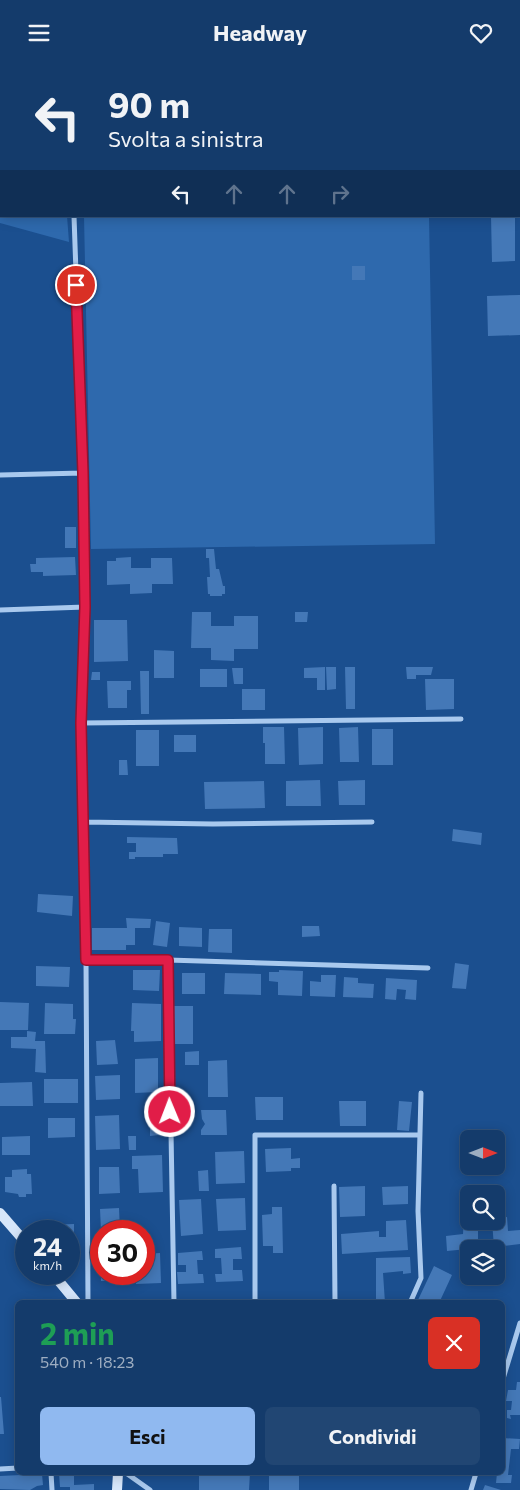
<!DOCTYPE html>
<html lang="it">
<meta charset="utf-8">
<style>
:root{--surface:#143b6b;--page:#214673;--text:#f1f3f6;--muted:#9dadc1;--line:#33557e;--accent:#90b9f0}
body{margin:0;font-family:Commissioner,sans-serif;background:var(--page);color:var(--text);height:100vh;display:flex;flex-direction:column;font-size:19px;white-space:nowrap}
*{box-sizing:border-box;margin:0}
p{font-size:16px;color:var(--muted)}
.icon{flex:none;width:28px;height:28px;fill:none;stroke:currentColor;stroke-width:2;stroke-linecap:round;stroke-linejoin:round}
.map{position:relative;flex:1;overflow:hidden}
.side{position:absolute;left:15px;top:1235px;width:490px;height:175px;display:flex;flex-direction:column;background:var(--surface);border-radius:8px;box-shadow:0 2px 12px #0003,0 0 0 1px var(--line)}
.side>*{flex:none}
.top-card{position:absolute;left:0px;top:0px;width:520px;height:152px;box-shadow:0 2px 12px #0003,0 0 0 1px var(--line);background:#143b6b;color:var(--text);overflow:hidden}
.needle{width:32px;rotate:90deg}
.buttons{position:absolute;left:460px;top:1065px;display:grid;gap:10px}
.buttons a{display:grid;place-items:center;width:45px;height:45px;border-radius:8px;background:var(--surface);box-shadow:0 2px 12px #0003,0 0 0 1px var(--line);font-size:25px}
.speed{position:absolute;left:15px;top:1155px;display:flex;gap:10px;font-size:25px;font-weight:700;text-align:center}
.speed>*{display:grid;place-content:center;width:65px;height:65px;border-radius:50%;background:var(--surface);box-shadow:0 2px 12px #0003,0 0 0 1px var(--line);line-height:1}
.speed small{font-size:12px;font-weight:400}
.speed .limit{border:8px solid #d22;background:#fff;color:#111}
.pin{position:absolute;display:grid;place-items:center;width:42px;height:42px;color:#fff;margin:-21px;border:2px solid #fff;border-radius:50%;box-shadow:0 1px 5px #0007}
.me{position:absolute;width:55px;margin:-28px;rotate:359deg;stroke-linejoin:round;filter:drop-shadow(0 0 4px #0008)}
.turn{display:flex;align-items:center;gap:18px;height:105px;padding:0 25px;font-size:22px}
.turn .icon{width:65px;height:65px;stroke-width:2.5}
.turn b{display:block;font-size:35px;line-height:42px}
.lanes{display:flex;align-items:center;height:48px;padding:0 25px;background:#0003;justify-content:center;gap:25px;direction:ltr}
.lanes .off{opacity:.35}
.round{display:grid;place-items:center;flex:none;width:52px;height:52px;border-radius:8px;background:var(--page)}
.summary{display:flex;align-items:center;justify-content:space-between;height:85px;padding:0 25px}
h1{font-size:30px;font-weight:700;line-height:38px;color:#1e9e55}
.button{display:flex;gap:10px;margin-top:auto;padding:10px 25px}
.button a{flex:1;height:58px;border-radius:8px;background:var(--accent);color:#111;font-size:20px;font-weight:700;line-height:58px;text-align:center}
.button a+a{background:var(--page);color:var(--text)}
header{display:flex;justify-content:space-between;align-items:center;height:65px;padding:0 25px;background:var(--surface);font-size:22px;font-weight:700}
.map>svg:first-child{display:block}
.green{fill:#2e69ad}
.building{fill:#4478b7}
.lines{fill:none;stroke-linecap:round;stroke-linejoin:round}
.street{stroke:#a9c9ee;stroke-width:5}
.secondary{stroke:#d6e6fa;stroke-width:10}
.route-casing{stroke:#92132f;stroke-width:12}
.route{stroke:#e11d48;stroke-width:9}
</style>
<header><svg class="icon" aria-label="menu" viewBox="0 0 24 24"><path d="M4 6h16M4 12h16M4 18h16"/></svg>Headway<svg class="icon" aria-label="heart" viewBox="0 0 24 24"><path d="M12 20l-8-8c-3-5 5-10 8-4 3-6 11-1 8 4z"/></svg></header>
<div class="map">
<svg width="520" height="1425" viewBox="0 0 520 1425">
<rect width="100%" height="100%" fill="#1b4f8f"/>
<path class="green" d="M0 0H220V1H1V151H67L69 177 0 158Z
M84 151H429L435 479 91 484Z"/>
<path class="building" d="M491 151H515V196L492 197Z
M352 201H365V215H352Z
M520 230V270L488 271 487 231Z
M65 462H76V483H65Z
M206 484H214L216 504H219L223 521H225V529H222V531H210V529H208L207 512H210L209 493H206Z
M75 492 76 510 43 511V507H31L30 499H36V493Z
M131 492V503H151V493H172L173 519H152V528L130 529V519L107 520V496H116V493Z
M192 547H211V561H234V551H258V584H234V596L211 595V583H191Z
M295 547H308L307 557H295Z
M94 555H127L128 596 94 597Z
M154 585 174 586V613H154Z
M325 602V625H317V613H304V603Z
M326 602H336V624L327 625Z
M345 602H355V644H346Z
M406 602H433L431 610H416V614H407Z
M232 603H243V619H234Z
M200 604H227V622H200Z
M140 606H149V649H141Z
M92 607H100V615H91Z
M425 614H454V644L426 645Z
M107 616H131V625H127V643H108Z
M242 624H265V645H242Z
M263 662H284L285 699H265V678H263Z
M323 662V699L299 700 298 663Z
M358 662 359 697H340L339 663Z
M372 664H393V700H372Z
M136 665H159V701H136Z
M174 670H196V687H174Z
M119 695H127L128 710H119Z
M320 715 321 741H286V716Z
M365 715V740H339L338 716Z
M264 716 265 743 205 744 204 717Z
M453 764 482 768 481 780 452 776Z
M127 772 177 773 178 789H163V792H135V794H129V787H136V778H127Z
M38 829 73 831 72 851 37 847Z
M126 853 151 854 150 863H135V880H126V885H92V863H127Z
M156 856 170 858 167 882 153 880Z
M302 861H319L320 871 302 872Z
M179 862 202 863V882L179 881Z
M209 864H232V888L208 887Z
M455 898 469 900 466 924 452 923Z
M36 901 70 902 69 922 36 921Z
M133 905H160L159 926 133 925Z
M279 905 303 906 302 931 278 930V917L269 916V907H279Z
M182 908H205V929H182Z
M225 908 261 909V930L224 929Z
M321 910H336L335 932 310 931V916L321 917Z
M344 912 358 913V918L374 919 373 933 343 932Z
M386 913 417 915 416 935 405 934 406 925 397 924 396 935 385 934Z
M0 937 29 938 28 965H0Z
M45 938 73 939V954H76L75 969H44Z
M132 938 161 939V976L134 977V966H131Z
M170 941H193V979H170Z
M27 966 36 967 35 976H45L46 1008 35 1007 36 984 11 983V972H27Z
M115 975 118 999 97 1000 96 976Z
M199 986V1000H185V987Z
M158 993V1027L135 1028V994Z
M227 995 228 1032H208V996Z
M120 1010V1034L96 1035 95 1011Z
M44 1014H78V1038H44Z
M32 1017 33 1041H0V1018Z
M255 1032H283V1055H256Z
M339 1036H366V1061H340Z
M399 1036 412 1037 409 1066 397 1065Z
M201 1045H226L227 1070H201V1065L205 1059 202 1054Z
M119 1050 120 1084 96 1085 95 1051Z
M48 1053H75V1072L48 1073Z
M150 1054H158L159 1070 150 1071Z
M30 1071V1090H2V1072Z
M128 1071H136V1085H129Z
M291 1083V1094L300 1093V1103H291V1106L266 1107 265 1084Z
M244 1086 245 1118 216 1119 215 1087Z
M162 1090 163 1127 139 1128 138 1104H132V1091Z
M475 1101H495V1111H475Z
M99 1102H119L120 1128 99 1129Z
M27 1104V1109H31L32 1129H26V1132H19L18 1129 5 1127V1112H12V1105Z
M208 1105 209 1126H199L198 1106Z
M365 1121V1151L340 1152 339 1122Z
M408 1121V1139L383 1140 382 1122Z
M245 1133 246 1165 218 1166 216 1134Z
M201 1134 203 1169 181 1171 179 1135Z
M272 1142H282L283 1188H273V1181H263L262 1150 272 1149Z
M119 1143 120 1166H101L100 1144Z
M507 1152 508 1166 520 1165V1179L494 1182 492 1156H496V1153Z
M464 1153H469V1156H478V1183L447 1186 446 1171 463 1169Z
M406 1155 408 1185 342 1189 341 1169 379 1166V1172H386V1156Z
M74 1159V1183H69V1166H48L47 1160Z
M241 1182 242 1194H233V1205H242L243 1216 216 1217 215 1209H222L221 1193H215V1184Z
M202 1186 203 1195H197L198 1209H203L204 1218 178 1219 177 1207H186V1200H178V1188Z
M160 1188 161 1218 136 1219 135 1209H144V1189Z
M410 1192 411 1208 403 1209V1206L383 1208 385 1238H376V1193Z
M434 1201 452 1210 439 1238H420L421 1236 418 1235Z
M101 1209H119L120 1215 101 1216Z
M243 1234V1238H221V1235Z
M517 1317H520V1350H510L511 1354 507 1353V1345H511L512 1336H506L508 1325H516Z
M0 1332H1L4 1369H0Z
M502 1373 520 1374 519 1384H511L508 1410H512L511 1418H496L497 1408H502Z
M59 1408H74V1420L94 1419V1425H70V1422H60Z
M199 1408H250L249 1425H199Z
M269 1408H299V1425H269Z
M42 1409 43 1420 37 1421 30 1425 0 1424V1411Z
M485 1420 501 1425H483Z"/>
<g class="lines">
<path class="street" d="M519 57H520
M74 151 83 408 85 542 81 658 86 895 88 1238
M0 410 83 408
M0 545 85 542
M81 658 461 654
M83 757 213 759 372 757
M86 895H168L428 903
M168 895 174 1238
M334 1121 335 1238
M255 1238V1070H419
M410 1238 421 1213 418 1146 421 1028
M502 1317 520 1258
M0 1404 18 1403
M51 1408 52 1425
M126 1408 150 1425
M471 1425 476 1408"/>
<path class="secondary" d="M0 1148 26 1178
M53 1209 77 1238
M117 1425 118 1408"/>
</g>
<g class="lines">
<defs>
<path id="route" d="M76 220 83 408 85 542 81 658 86 895H168L170 1047"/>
</defs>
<use href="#route" class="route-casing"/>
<use href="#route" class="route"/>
</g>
</svg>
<div class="buttons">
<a><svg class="needle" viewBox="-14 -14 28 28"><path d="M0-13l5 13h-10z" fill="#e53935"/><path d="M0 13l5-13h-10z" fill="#9dadc1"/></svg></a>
<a><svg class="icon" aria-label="search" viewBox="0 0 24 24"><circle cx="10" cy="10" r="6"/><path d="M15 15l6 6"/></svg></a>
<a><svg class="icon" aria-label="layers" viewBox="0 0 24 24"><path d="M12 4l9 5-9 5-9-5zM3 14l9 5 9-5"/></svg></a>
</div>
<div class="speed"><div>24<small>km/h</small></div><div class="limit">30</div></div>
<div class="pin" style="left:76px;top:220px;background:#d93025"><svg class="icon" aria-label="arrive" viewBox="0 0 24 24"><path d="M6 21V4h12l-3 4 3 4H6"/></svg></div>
<svg class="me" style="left:170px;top:1047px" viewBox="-20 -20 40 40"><circle r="17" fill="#e11d48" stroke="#fff" stroke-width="3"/><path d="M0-11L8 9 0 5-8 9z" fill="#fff"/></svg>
<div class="top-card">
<div class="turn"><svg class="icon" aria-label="left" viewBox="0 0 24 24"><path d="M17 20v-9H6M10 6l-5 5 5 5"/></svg><div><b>90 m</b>Svolta a sinistra</div></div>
<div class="lanes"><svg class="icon" aria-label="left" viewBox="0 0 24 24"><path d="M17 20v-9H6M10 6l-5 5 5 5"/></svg><svg class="icon off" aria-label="ahead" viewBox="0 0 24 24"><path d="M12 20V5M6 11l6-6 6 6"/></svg><svg class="icon off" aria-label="ahead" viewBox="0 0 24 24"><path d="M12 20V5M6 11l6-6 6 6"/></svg><svg class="icon off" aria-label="right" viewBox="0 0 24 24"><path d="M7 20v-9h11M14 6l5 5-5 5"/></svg></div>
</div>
<section class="side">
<div class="summary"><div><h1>2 min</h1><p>540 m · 18:23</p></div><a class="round" style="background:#d93025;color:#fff"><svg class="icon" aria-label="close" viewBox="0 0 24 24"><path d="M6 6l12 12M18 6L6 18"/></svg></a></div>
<div class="button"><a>Esci</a><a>Condividi</a></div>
</section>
</div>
